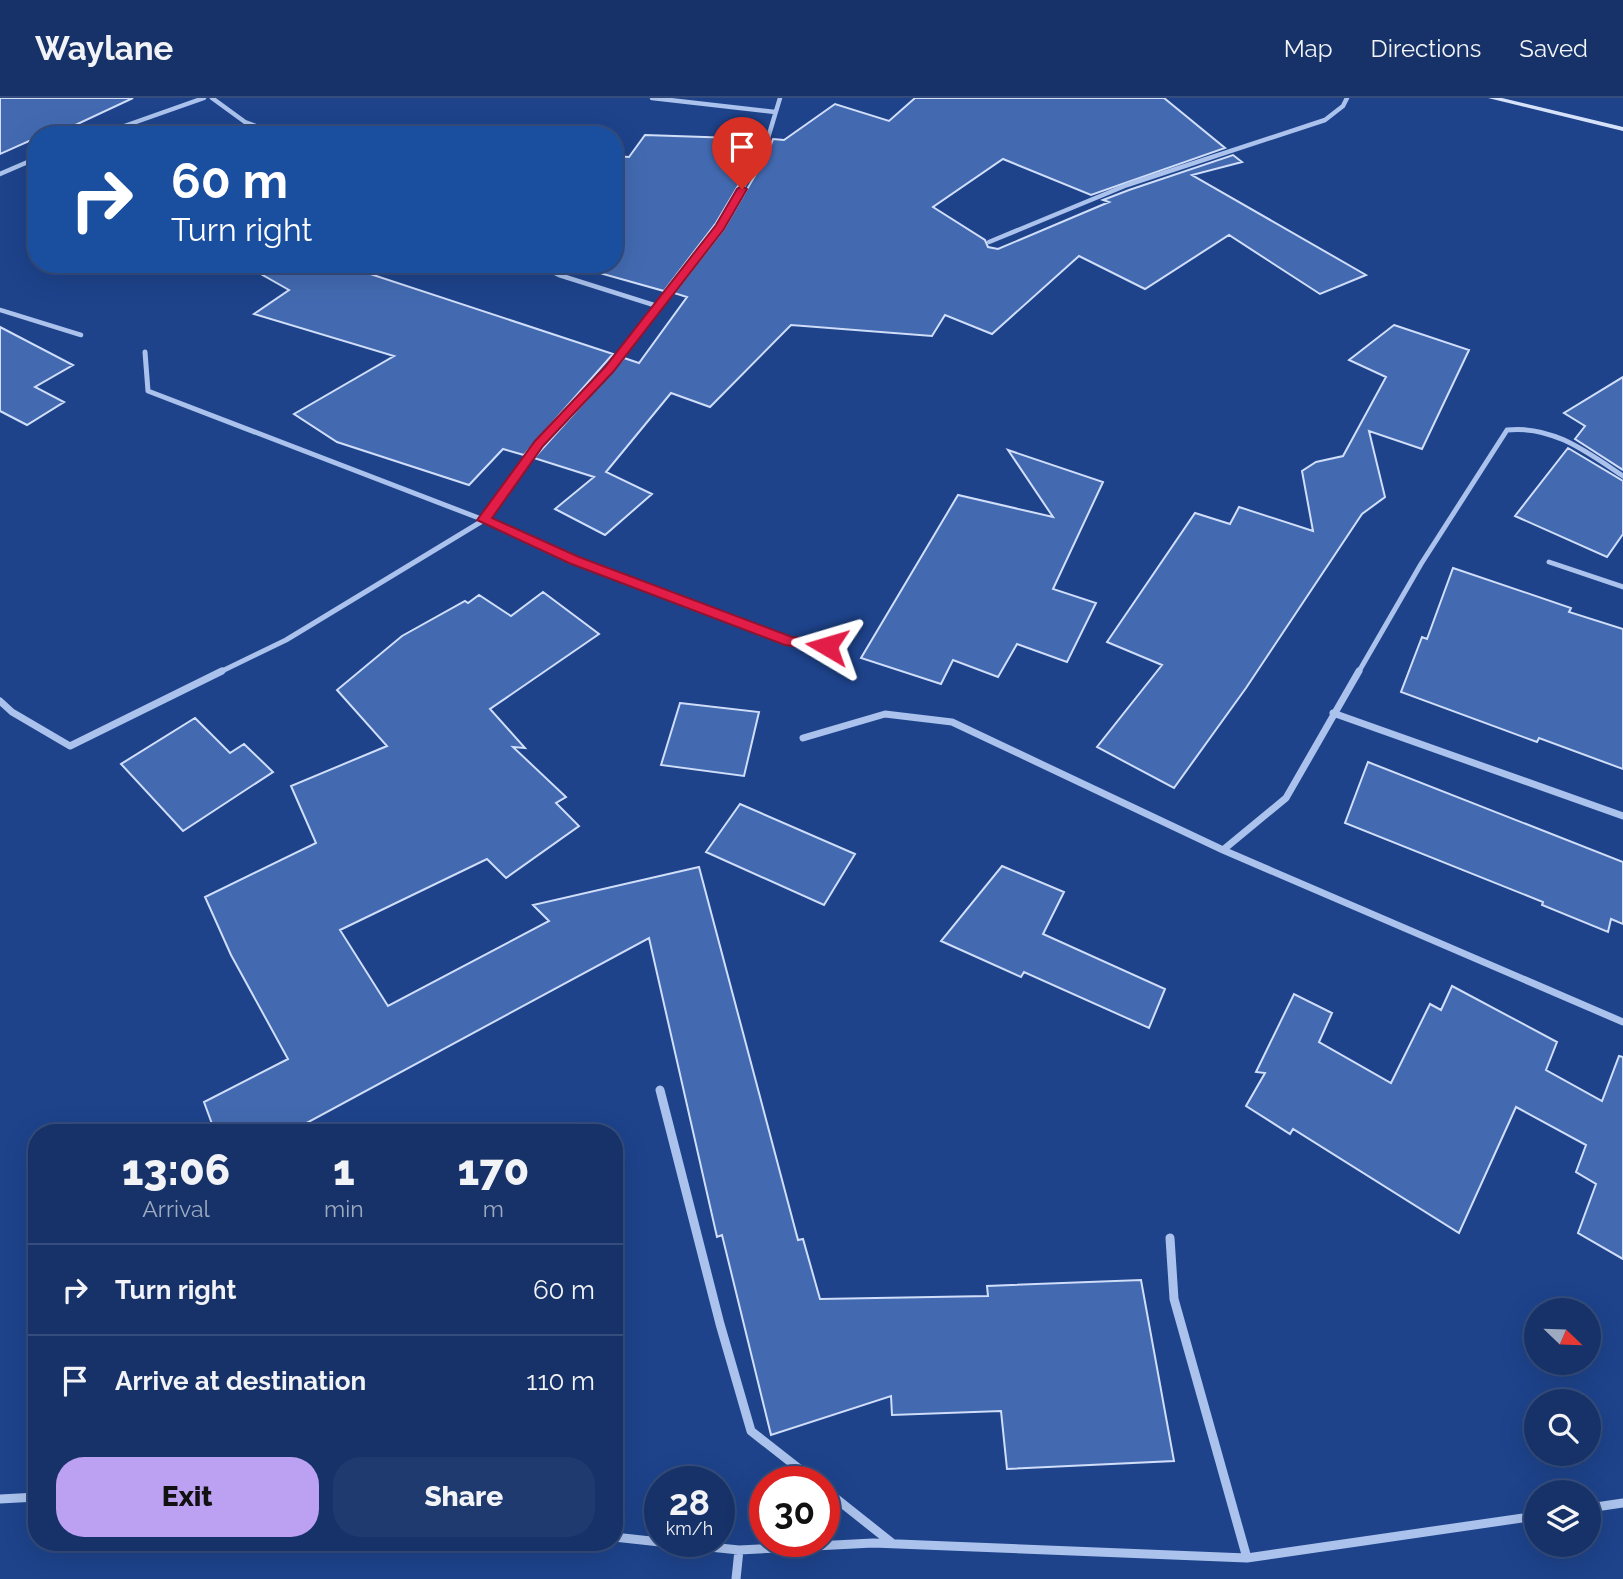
<!DOCTYPE html>
<style>
:root{--surface:#163268;--page:#1f3a6e;--text:#f1f3f6;--muted:#9eaac0;--line:#354d7c;--accent:#bca0f2}
body{margin:0;font-family:Raleway,sans-serif;background:var(--page);color:var(--text);height:100vh;display:flex;flex-direction:column;font-size:26px;white-space:nowrap}
*{box-sizing:border-box;margin:0}
p{font-size:23px;color:var(--muted)}
.icon{flex:none;width:38px;height:38px;fill:none;stroke:currentColor;stroke-width:2;stroke-linecap:round;stroke-linejoin:round}
.map{position:relative;flex:1;overflow:hidden}
.drawer{position:absolute;left:28px;top:1026px;width:595px;height:427px;display:flex;flex-direction:column;background:var(--surface);border-radius:28px;box-shadow:0 7px 28px #0002,0 0 0 2px var(--line)}
.drawer>*{flex:none}
.top-card{position:absolute;left:28px;top:28px;width:595px;height:147px;border-radius:28px;box-shadow:0 7px 28px #0002,0 0 0 2px var(--line);background:#1a4fa0;color:#fff;overflow:hidden}
.needle{width:46px;rotate:113deg}
.buttons{position:absolute;left:1524px;top:1200px;display:grid;gap:14px}
.buttons a{display:grid;place-items:center;width:77px;height:77px;border-radius:50%;background:var(--surface);box-shadow:0 7px 28px #0002,0 0 0 2px var(--line);font-size:35px}
.speed{position:absolute;left:644px;top:1368px;display:flex;gap:14px;font-size:35px;font-weight:700;text-align:center}
.speed>*{display:grid;place-content:center;width:91px;height:91px;border-radius:50%;background:var(--surface);box-shadow:0 7px 28px #0002,0 0 0 2px var(--line);line-height:1}
.speed small{font-size:18px;font-weight:400}
.speed .limit{border:10px solid #d22;background:#fff;color:#111}
.pin{position:absolute;display:grid;place-items:center;width:60px;height:60px;color:#fff;margin:-72px -30px;border-radius:50% 50% 50% 0;rotate:-45deg;box-shadow:0 0 7px #0007}
.pin .icon{rotate:45deg}
.me{position:absolute;width:77px;margin:-38px;rotate:277deg;stroke-linejoin:round;filter:drop-shadow(0 0 5px #0008)}
.turn{display:flex;align-items:center;gap:24px;height:147px;padding:0 28px;font-size:32px}
.turn .icon{width:91px;height:91px;stroke-width:2.5}
.turn b{display:block;font-size:49px;line-height:60px}
.eta{display:flex;justify-content:space-evenly;align-items:center;height:119px;text-align:center}
.eta b{font-size:42px;font-weight:800;line-height:49px}
.action{display:flex;gap:14px;margin-top:auto;padding:14px 28px}
.action a{flex:1;height:80px;border-radius:28px;background:var(--accent);color:#111;font-size:28px;font-weight:800;line-height:80px;text-align:center}
.action a+a{background:var(--page);color:var(--text)}
ul{padding:0;list-style:none}
li{display:flex;align-items:center;gap:21px;height:91px;padding:0 28px;border-top:2px solid var(--line)}
li div{flex:1}
li b{display:block;font-size:26px}
li em{font-style:normal}
header{display:flex;align-items:center;gap:42px;box-sizing:border-box;height:98px;padding:0 35px;background:var(--surface);border-bottom:2px solid var(--line)}
header strong{font-size:33px}
nav{display:flex;gap:38px;margin-inline-start:auto;font-size:24px}
.map>svg:first-child{display:block}
.building{fill:#436ab1;stroke:#d0def9;stroke-width:2}
.lines{fill:none;stroke-linecap:round;stroke-linejoin:round}
.street-far3{stroke:#aac2ec;stroke-width:4.5}
.street-far2{stroke:#aac2ec;stroke-width:5}
.street-far1{stroke:#aac2ec;stroke-width:7}
.street{stroke:#aac2ec;stroke-width:9}
.secondary{fill:#d6e2f9;fill-rule:evenodd}
.route{fill:#e11d48;stroke:#92132f;stroke-width:2}
</style>
<header>
<strong>Waylane</strong>
<nav><a>Map</a><a>Directions</a><a>Saved</a></nav>
</header>
<div class="map">
<svg width="1623" height="1481" viewBox="0 0 1623 1481">
<rect width="100%" height="100%" fill="#1e438b"/>
<path class="building" d="M0 0H133L54 37H37V45L29 43 0 56Z
M915 0H1164L1225 50 1091 97 1003 61 933 109 985 142 988 149 998 151 1109 104 1103 102 1129 92 1233 57 1242 64 1192 77 1366 177 1320 196 1229 137 1145 191 1079 158 992 236 945 217 932 238 791 227 710 309 671 295 606 374 652 396 605 437 555 411 594 379 534 360 624 260 639 265 687 199 674 195 724 131 768 55 773 41 784 42 835 6 889 23Z
M645 37 763 41 760 51 716 125 664 193 578 169 580 166H614V58L629 59Z
M243 166H340L613 256 524 357 503 351 469 387 337 344 294 316 394 258 254 216 289 192Z
M1394 227 1469 252 1422 351 1369 333 1385 399 1362 416 1246 590 1174 690 1097 649 1162 567 1107 544 1195 415 1230 426 1239 409 1313 433 1302 373 1316 364 1343 358 1386 279 1349 262Z
M0 229 73 267 35 289 64 304 27 327 0 313Z
M1623 279V372L1575 341 1585 328 1564 315Z
M1568 350 1623 383V436L1607 459 1515 418Z
M1008 352 1103 384 1053 491 1096 505 1067 564 1017 546 998 579 953 562 941 586 861 560 958 397 1053 419Z
M1453 470 1571 510 1569 514 1623 531V671L1539 640 1537 644 1401 594 1422 539 1427 541Z
M543 494 599 536 490 611 525 650 513 649 566 699 556 705 579 728 506 780 487 761 340 832 388 908 549 823 533 807 699 769 798 1142 803 1141 820 1201 988 1198 987 1188 1141 1182 1174 1363 1007 1371 1001 1313 892 1317 891 1298 771 1337 722 1137 717 1139 649 840 290 1034H215L204 1004 288 961 231 857 205 799 316 745 291 688 387 648 337 592 402 538 465 503 468 505 479 497 511 518Z
M680 605 759 614 744 678 661 667Z
M195 620 230 655 244 646 273 674 183 733 121 666Z
M1368 664 1623 764V826L1611 821 1608 834 1542 807 1543 804 1345 725Z
M740 706 855 756 824 807 706 754Z
M1002 768 1064 794 1043 836 1165 891 1149 930 1024 874 1021 879 941 843Z
M1452 888 1557 944 1546 972 1602 1003 1619 958 1623 959V1161L1578 1135 1596 1086 1576 1074 1586 1047 1516 1009 1459 1135 1293 1031 1290 1036 1246 1008 1265 975 1256 974 1294 896 1332 915 1319 944 1391 985 1430 906 1441 912Z"/>
<g class="lines">
<path class="street-far3" d="M212 0 245 24 280 37
M652 0 775 14
M99 37 204 0
M0 76 37 60
M989 144 1127 87 1325 22 1343 8 1347 0
M537 166 559 177 657 208
M0 212 81 237
M621 255 720 128 764 53 780 0"/>
<path class="street-far2" d="M145 254 148 293 484 422 651 492 790 544 827 548
M1549 464 1623 489
M218 575 286 542 484 422 539 345 622 254
M1358 575 1421 466 1507 332C1552 327 1587 354 1623 378"/>
<path class="street-far1" d="M0 603 12 614 70 648 222 573
M1333 615 1623 718
M803 640 885 616 952 624 1223 752 1623 924
M1223 752 1286 700 1359 573"/>
<path class="street" d="M660 992 720 1226 751 1333 816 1384
M1170 1140 1174 1201 1247 1460
M824 1391 892 1445
M0 1401 37 1399
M1589 1410 1623 1405
M614 1439 660 1444
M661 1444 739 1452 873 1445 1247 1460 1536 1418
M736 1481 739 1452"/>
<path class="secondary" d="M1488 0H1502L1623 29V33Z"/>
</g>
<path class="route" d="M742 88 747 91 724 131 613 274 543 348 492 420 579 459 792 539 832 544V552L827 553 785 547 569 465 477 422 535 343 605 269 716 127 737 91Z"/>
</svg>
<div class="buttons">
<a><svg class="needle" viewBox="-14 -14 28 28"><path d="M0-13l5 13h-10z" fill="#e53935"/><path d="M0 13l5-13h-10z" fill="#9eaac0"/></svg></a>
<a><svg class="icon" aria-label="search" viewBox="0 0 24 24"><circle cx="10" cy="10" r="6"/><path d="M15 15l6 6"/></svg></a>
<a><svg class="icon" aria-label="layers" viewBox="0 0 24 24"><path d="M12 4l9 5-9 5-9-5zM3 14l9 5 9-5"/></svg></a>
</div>
<div class="speed"><div>28<small>km/h</small></div><div class="limit">30</div></div>
<div class="pin" style="left:742px;top:91px;background:#d93025"><svg class="icon" aria-label="arrive" viewBox="0 0 24 24"><path d="M6 21V4h12l-3 4 3 4H6"/></svg></div>
<svg class="me" style="left:827px;top:548px" viewBox="-20 -20 40 40"><path d="M0-17L14 15 0 8-14 15z" fill="#e11d48" stroke="#fff" stroke-width="4"/></svg>
<div class="top-card">
<div class="turn"><svg class="icon" aria-label="right" viewBox="0 0 24 24"><path d="M7 20v-9h11M14 6l5 5-5 5"/></svg><div><b>60 m</b>Turn right</div></div>
</div>
<section class="drawer">
<div class="eta">
<div><b>13:06</b><p>Arrival</p></div>
<div><b>1</b><p>min</p></div>
<div><b>170</b><p>m</p></div>
</div>
<ul>
<li><svg class="icon" aria-label="right" viewBox="0 0 24 24"><path d="M7 20v-9h11M14 6l5 5-5 5"/></svg><div><b>Turn right</b></div><em>60 m</em></li>
<li><svg class="icon" aria-label="arrive" viewBox="0 0 24 24"><path d="M6 21V4h12l-3 4 3 4H6"/></svg><div><b>Arrive at destination</b></div><em>110 m</em></li>
</ul>
<div class="action"><a>Exit</a><a>Share</a></div>
</section>
</div>
